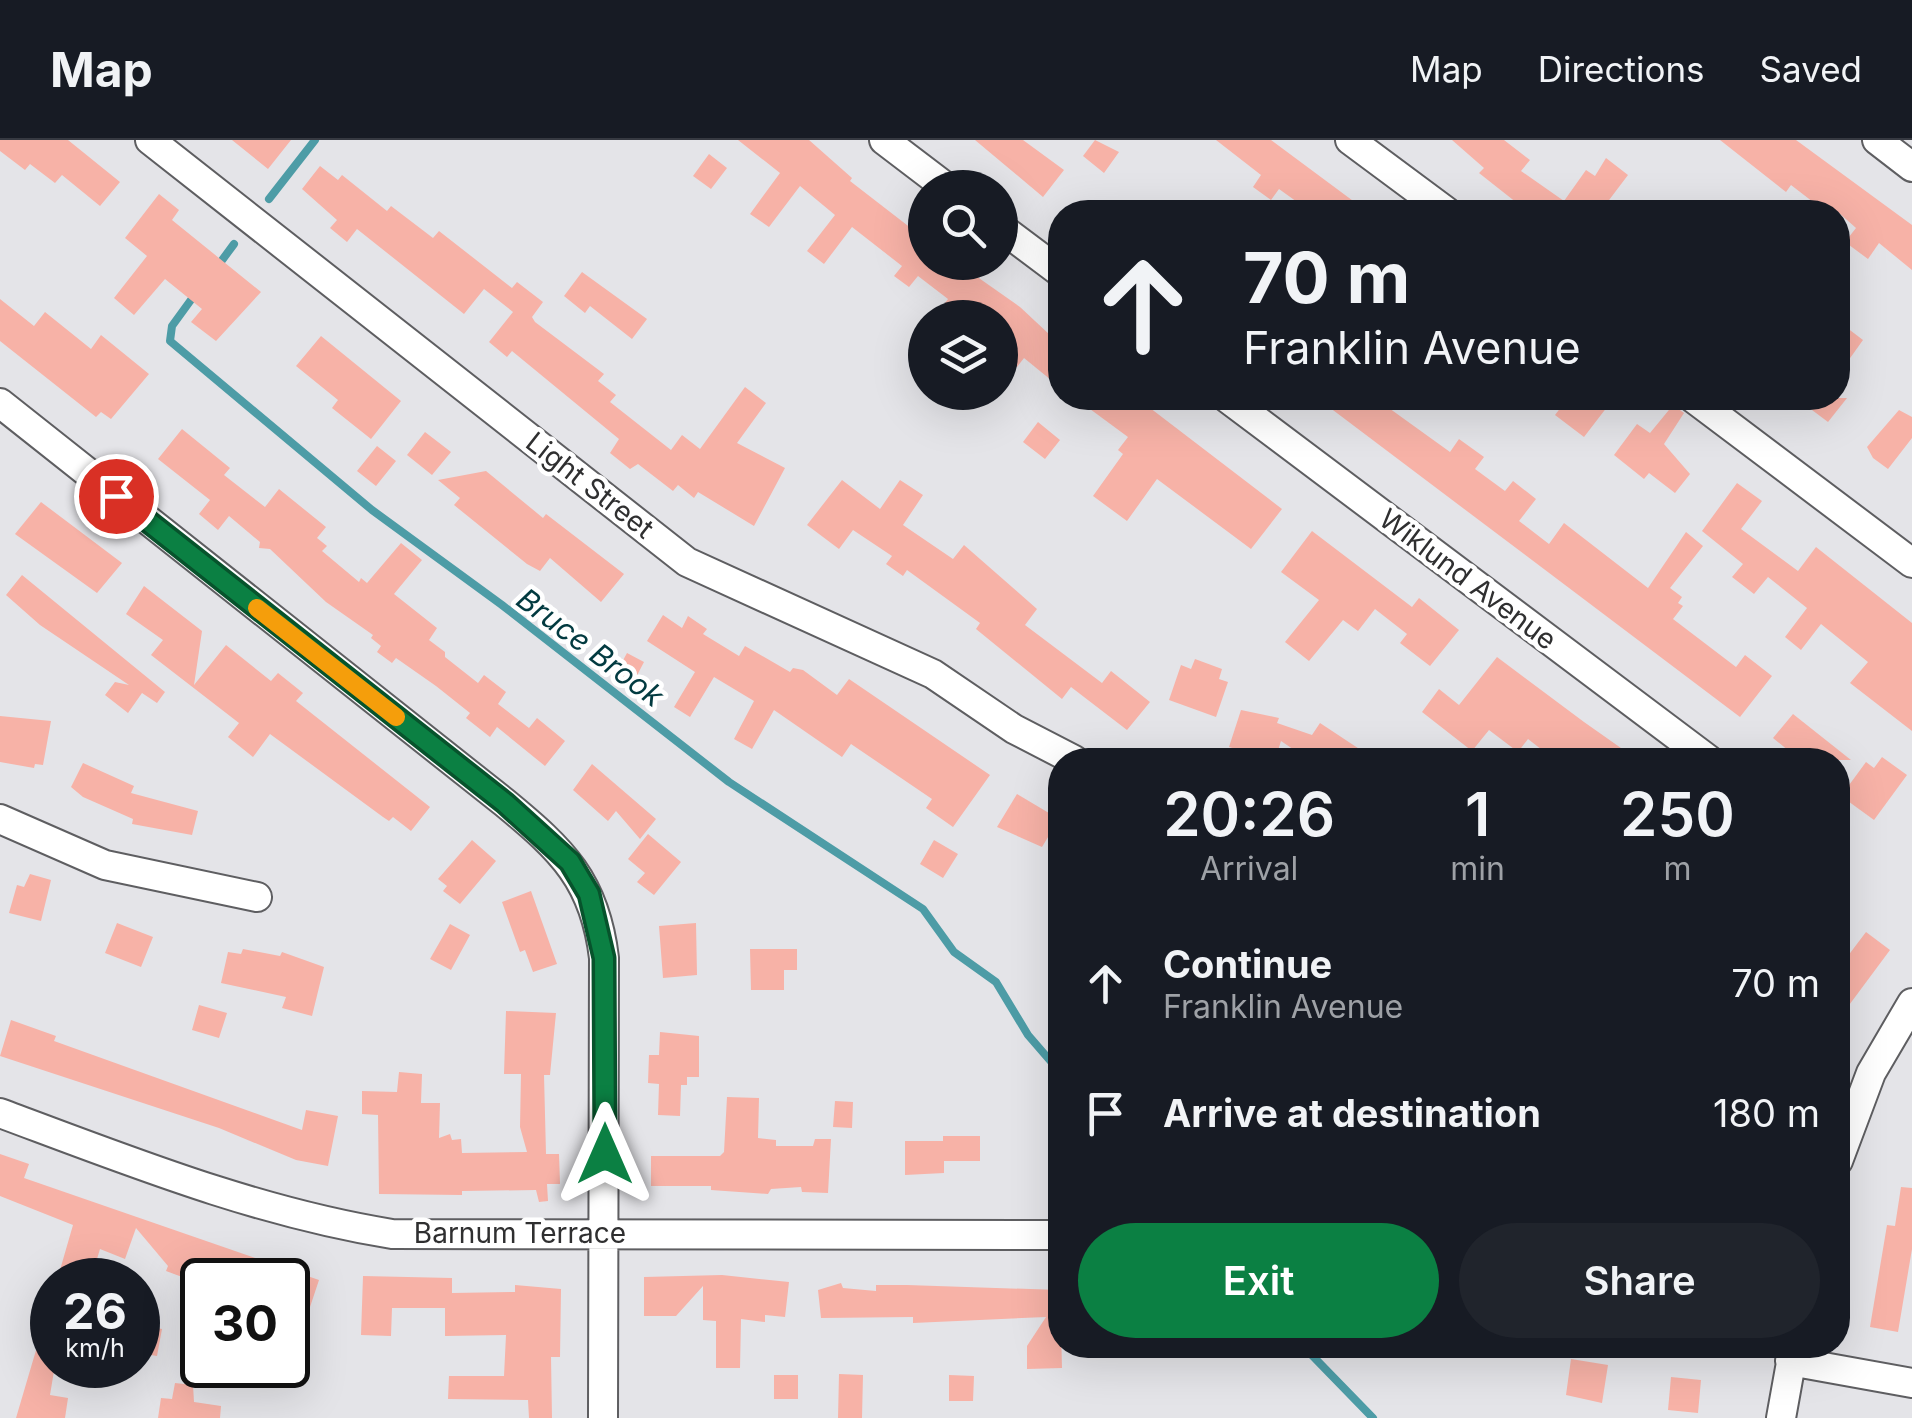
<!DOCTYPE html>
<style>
:root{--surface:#171b24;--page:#20242c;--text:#f1f3f6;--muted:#9ea1a6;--line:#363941;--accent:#0b8043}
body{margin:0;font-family:Inter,sans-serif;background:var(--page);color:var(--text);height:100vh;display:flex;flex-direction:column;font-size:38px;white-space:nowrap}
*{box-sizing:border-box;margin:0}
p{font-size:32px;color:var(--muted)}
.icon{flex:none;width:55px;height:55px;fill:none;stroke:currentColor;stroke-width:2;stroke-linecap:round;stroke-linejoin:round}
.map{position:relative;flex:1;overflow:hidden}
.details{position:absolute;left:1048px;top:608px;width:802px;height:610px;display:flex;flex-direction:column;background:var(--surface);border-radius:40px;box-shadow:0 10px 40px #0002}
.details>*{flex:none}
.banner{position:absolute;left:1048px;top:60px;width:802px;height:210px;border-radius:40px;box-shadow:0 10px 40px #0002;background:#171b24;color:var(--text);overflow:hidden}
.fabs{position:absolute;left:908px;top:30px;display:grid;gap:20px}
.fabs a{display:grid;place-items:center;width:110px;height:110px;border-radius:50%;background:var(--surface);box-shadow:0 10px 40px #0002;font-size:50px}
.speed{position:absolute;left:30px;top:1118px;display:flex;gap:20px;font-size:50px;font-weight:700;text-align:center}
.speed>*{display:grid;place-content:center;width:130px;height:130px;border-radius:50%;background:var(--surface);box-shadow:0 10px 40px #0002;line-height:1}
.speed small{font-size:25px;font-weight:400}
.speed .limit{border:5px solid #111;border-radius:15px;background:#fff;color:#111}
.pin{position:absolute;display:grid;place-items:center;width:85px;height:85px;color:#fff;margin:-42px;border:5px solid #fff;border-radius:50%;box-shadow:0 2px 10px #0007}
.me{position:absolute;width:110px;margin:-55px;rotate:0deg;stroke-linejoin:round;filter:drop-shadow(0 0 8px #0008)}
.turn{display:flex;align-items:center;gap:35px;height:210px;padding:0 30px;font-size:45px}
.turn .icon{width:130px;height:130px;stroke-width:2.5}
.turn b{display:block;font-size:70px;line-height:85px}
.eta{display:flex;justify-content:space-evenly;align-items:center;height:170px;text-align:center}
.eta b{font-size:60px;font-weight:600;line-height:70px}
.button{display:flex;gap:20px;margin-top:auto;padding:20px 30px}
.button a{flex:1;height:115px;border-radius:60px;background:var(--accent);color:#fff;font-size:40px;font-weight:600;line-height:115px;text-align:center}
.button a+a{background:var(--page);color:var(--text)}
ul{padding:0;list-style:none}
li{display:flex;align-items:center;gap:30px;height:130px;padding:0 30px}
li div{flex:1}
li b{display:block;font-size:38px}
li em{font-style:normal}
header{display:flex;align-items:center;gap:60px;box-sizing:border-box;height:140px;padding:0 50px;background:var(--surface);border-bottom:2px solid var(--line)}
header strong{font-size:48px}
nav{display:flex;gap:55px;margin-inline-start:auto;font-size:35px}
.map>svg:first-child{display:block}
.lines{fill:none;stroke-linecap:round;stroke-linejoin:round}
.stream{stroke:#4d9ca6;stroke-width:8}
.building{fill:#f7b2a7}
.minor-casing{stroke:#5e5e61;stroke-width:32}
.minor{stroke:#fff;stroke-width:28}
.route-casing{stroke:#07532c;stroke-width:25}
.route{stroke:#0b8043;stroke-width:18}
.slow{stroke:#f59e0b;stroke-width:18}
.labels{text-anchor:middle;stroke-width:9;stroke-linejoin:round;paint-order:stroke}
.street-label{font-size:28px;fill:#2f2f30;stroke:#fff}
.water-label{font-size:30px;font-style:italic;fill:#023a40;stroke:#fff}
</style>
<header>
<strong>Map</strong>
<nav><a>Map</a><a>Directions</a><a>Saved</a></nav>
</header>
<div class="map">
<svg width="1912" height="1278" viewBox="0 0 1912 1278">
<rect width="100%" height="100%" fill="#e4e4e8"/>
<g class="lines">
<path class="stream" d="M269 59 315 0
M217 127 234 104
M196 153 172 186 170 201 372 370 502 465 729 642 923 769 954 812 996 842 1028 895 1060 932
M1302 1205 1373 1278"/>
</g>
<path class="building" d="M0 0H68L120 42 100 66 62 35 55 43 30 24 25 30 0 11Z
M232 0H291L268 29Z
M738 0H809L852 38 850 41 925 99V122H956L1020 167 1050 195 1060 192V230L1051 240 1024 218 1017 227 1011 222 1000 236V178H934L948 159 918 136 909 147 894 136 902 126 852 87 824 124 807 111 835 75 800 46 769 87 750 74 780 33Z
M975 0H1023L1064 30 1043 57Z
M1095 0 1119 12 1104 33 1083 16Z
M1216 0H1271L1368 72H1311L1279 49 1271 60 1253 47 1261 35Z
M1452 0H1504L1530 20 1521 31 1564 61 1586 30 1595 36 1606 18 1628 35 1600 72H1511L1517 63 1479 33 1484 28Z
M1720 0H1796L1912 85V130L1879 103 1868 119 1845 102 1856 88 1838 72H1826L1791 45 1786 52Z
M709 14 727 28 711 49 693 36Z
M320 26 338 40 342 35 387 71 391 66 433 98 439 91 512 148 517 142 543 162 532 177 535 182 604 234 598 241 616 255 610 262 671 310 682 295 700 309 745 247 766 263 737 303 785 328 754 386 698 352 694 358 678 345 673 351 638 324 630 329 610 313 619 299 512 211 507 217 489 202 513 172 484 149 464 174 357 89 347 102 330 88 337 80 302 49Z
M159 54 179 70 172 80 261 152 216 201 191 182 202 169 165 139 134 175 114 158 147 116 125 98Z
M582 132 647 179 632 199 590 166 585 173 564 156Z
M0 159 34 186 45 172 91 209 101 195 149 234 111 279 101 272 96 277 0 201Z
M1838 181 1863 200 1838 235Z
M321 196 401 261 371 299 332 268 338 260 296 226Z
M1075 258H1137L1282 369 1251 409 1157 339 1127 381 1093 356 1123 314 1118 310 1128 297Z
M1317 258H1375L1450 312 1459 299 1484 317 1475 329 1505 351 1513 341 1536 359 1519 381 1549 404 1564 383 1648 448 1686 392 1703 406 1670 448 1682 457 1678 463 1683 466 1673 479 1736 527 1745 515 1772 536 1740 577Z
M1568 258H1614L1584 297 1555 275Z
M1796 258H1847L1828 282Z
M1673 265 1684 273 1664 304 1690 334 1675 353 1649 333 1644 339 1614 315 1637 284 1650 293Z
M1899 270 1912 277V298L1888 329 1873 318 1867 307Z
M1038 282 1060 300 1045 319 1023 302Z
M182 289 230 328 224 335 265 367 279 349 326 387 317 398 327 406 322 411 359 442 361 438 367 443 401 403 422 420 394 454 437 488 429 500 445 512V517L478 543 484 535 506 552 498 564 529 588 537 578 565 601 545 626 497 587 490 597 466 578 470 573 436 546 396 518 392 523 377 512 381 506 371 498 373 495 326 462 270 409 259 408 260 402 229 376 218 390 199 374 210 360 158 319Z
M425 292 451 312 432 335 407 315Z
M377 306 396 321 376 346 357 331Z
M486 331 543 378 546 374 624 434 601 462 550 418 540 431 527 424 454 365 460 358 438 340Z
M842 340 880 369 900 340 923 355 903 385 953 419 964 405 1037 469 1025 485 1102 543 1111 531 1150 562 1127 590 1071 547 1062 559 976 489 980 483 907 430 903 436 886 424 892 416 853 390 839 409 807 385Z
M1737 343 1762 361 1741 389 1798 431 1816 407 1912 483V591L1850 543 1868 522 1821 484 1801 510 1785 497 1807 468 1768 437 1754 454 1732 437 1743 424 1702 391Z
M41 362 122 423 97 453 15 394Z
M1312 391 1412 467 1419 458 1459 490 1430 526 1400 503 1407 494 1375 469 1358 491 1343 480 1309 521 1285 502 1319 460 1281 432Z
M22 435 165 552 157 563 142 553 128 573 105 555 115 542 129 545 40 485 6 455Z
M144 446 202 491 194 545 226 505 271 541 278 533 303 553 296 561 430 667 411 691 393 677 389 681 383 677 270 594 253 617 228 597 239 583 151 515 163 500 126 474Z
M663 475 682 488 688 476 707 489 703 494 739 516 745 506 790 532 793 528 803 530 837 555 849 539 990 635 953 687 926 668 932 659 851 604 842 617 774 570 752 609 734 599 754 561 714 537 690 577 674 567 695 532 647 501Z
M627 513 644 522 632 545 615 535Z
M1497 517 1584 582 1638 620H1555L1528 599 1518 612 1489 590 1472 611 1422 572 1439 549 1459 565Z
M1195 519 1222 529 1219 539 1228 542 1216 577 1169 560 1181 525 1191 529Z
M1241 570 1279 578 1277 583 1312 595 1320 583 1376 620H1309L1281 601 1275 620H1244L1246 612 1229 607Z
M1793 574 1851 620H1800L1773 598Z
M0 576 51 581 43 625 35 624 34 628 0 622Z
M1882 617 1907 635 1874 680 1841 656 1866 622 1874 628Z
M83 623 134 646 131 653 198 671 192 695 132 684 133 679 83 657 71 647Z
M592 624 656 679 640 699 616 671 608 681 573 650Z
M1017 654 1059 679 1042 707 997 687Z
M648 694 681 722 654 755 637 742 645 733 628 719Z
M472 700 496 721 460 764 443 751 447 746 438 739Z
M934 700 958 714 943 738 920 724Z
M30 734 51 740 41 781 9 773 17 745 24 747Z
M531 751 557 824 533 832 525 810 520 812 502 762Z
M117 783 153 797 141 827 105 813Z
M696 783 697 835 663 838 659 786Z
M450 784 470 795 451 830 430 819Z
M1866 792 1890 810 1838 880V829Z
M243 809 280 816 282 812 324 827 312 876 282 868 286 857 221 843 228 812 241 814Z
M750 809H797V830H784V850H751Z
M199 865 227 873 219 898 192 890Z
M506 871 556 873 550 935H544L546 1014H559L560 1044H547L548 1061 539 1062 536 1050 462 1051V1055L379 1054 378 975 362 974V951L397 952 399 932 422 934 421 963H440L439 998 450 994 452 1000 461 999 462 1013 527 1012 520 987 521 934H504Z
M11 880 56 896 54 901 302 990 306 970 338 976 328 1026 296 1020 219 988 0 916Z
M660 892 699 896V937H687V945H681L680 976 658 975 659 944 648 943 649 915H659Z
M727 957 759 958 758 998 776 1000V1006H813L815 999H831L828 1053 802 1052 801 1047 771 1049 768 1054 711 1050V1046H651V1016H720L724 1012Z
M835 961 853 962 852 988 833 987Z
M943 996H980V1021H944V1033L905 1035V1001H943Z
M0 1014 29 1024 24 1038 319 1140 310 1167 288 1160V1140H231L206 1131 201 1144 166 1131 168 1126 136 1088 125 1119 100 1109 91 1139 60 1130 73 1085 0 1056Z
M1901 1047 1912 1048V1109L1898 1192 1870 1187 1887 1085 1895 1086Z
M722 1135 789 1142 785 1177 765 1175V1182L741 1179 740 1228H716V1181L703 1180V1146L676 1176H644V1137Z
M363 1136 452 1138V1153L515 1152V1145L561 1149 560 1217H551L552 1278H529L528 1260 448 1259 449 1236H504L506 1195 445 1196V1168H392L391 1196 361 1195Z
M841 1143 843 1148 876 1151V1145H907L1060 1150 1062 1228 1027 1229V1206L1046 1177 913 1183V1177L821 1178 818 1150Z
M47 1173 52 1174 55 1225 50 1255 68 1258 65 1278H16Z
M141 1185 162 1189 157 1216 138 1213Z
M1571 1219 1608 1225 1602 1263 1566 1255Z
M839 1234 863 1235 862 1278H838Z
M774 1235H798V1259H774Z
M949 1235 974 1236 973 1261H949Z
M1671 1237 1701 1240 1698 1273 1668 1270Z
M175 1243 193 1245 194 1262 221 1266 220 1278H158L161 1258 172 1259Z"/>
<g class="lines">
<defs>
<path id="minor" d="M150 0 687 422 933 534 1014 589 1074 620
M884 0 947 48
M1350 0 1447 72
M1877 0 1912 27
M1000 87 1060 132
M1227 258 1709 620
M1693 258 1912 423
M0 263 505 663C562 710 595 741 604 818L603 1278
M0 679 105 725 257 757
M0 973C129 1021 256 1072 392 1094L1060 1095
M1838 1021 1871 933 1912 863
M1790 1221 1912 1243
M1781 1278 1794 1206"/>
</defs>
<use href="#minor" class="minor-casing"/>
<use href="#minor" class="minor"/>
</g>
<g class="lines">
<defs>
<path id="route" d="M116 356 505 663 570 722 589 754 604 818 605 1014"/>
</defs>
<use href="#route" class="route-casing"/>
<use href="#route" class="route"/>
<path class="slow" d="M257 468 396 577"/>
</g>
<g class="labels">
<g class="street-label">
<text transform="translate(590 345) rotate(38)" y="10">Light Street</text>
<text transform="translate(1468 439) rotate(37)" y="10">Wiklund Avenue</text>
<text x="520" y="1103">Barnum Terrace</text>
</g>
<g class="water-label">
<text transform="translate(590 508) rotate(37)" y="10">Bruce Brook</text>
</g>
</g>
</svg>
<div class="fabs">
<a><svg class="icon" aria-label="search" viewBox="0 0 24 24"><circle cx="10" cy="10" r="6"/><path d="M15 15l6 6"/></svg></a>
<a><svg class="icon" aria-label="layers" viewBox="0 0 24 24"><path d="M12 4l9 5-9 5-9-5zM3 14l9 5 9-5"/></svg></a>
</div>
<div class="speed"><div>26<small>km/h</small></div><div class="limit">30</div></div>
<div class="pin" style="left:116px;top:356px;background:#d93025"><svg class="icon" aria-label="arrive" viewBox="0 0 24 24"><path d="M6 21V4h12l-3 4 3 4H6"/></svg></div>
<svg class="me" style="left:605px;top:1014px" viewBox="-20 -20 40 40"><path d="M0-17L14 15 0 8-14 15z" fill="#0b8043" stroke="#fff" stroke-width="4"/></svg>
<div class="banner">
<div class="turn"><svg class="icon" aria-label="ahead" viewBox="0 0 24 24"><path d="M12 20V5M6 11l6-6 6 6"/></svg><div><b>70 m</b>Franklin Avenue</div></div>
</div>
<section class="details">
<div class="eta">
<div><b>20:26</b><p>Arrival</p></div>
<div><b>1</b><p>min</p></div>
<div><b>250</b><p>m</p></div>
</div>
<ul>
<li><svg class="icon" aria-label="ahead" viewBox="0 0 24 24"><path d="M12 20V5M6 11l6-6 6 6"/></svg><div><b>Continue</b><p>Franklin Avenue</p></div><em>70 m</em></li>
<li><svg class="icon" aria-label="arrive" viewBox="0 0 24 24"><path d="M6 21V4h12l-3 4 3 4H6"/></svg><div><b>Arrive at destination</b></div><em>180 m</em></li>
</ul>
<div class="button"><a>Exit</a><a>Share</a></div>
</section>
</div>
